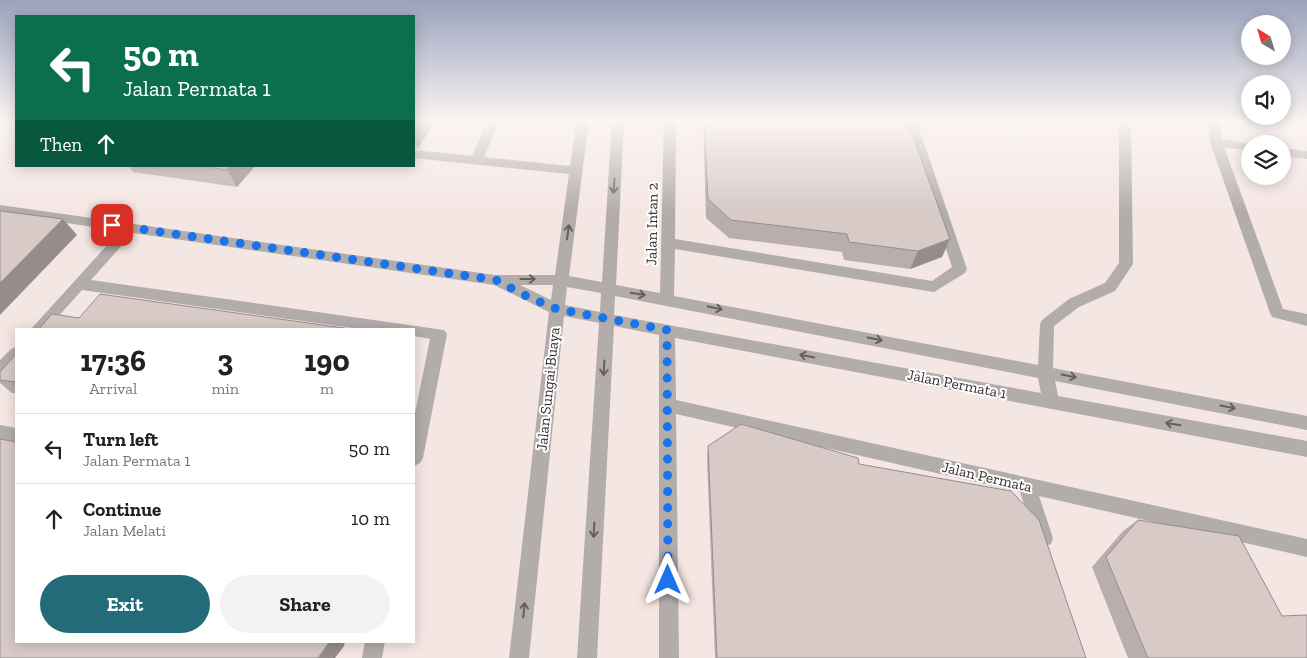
<!DOCTYPE html>
<style>
:root{--surface:#fff;--page:#f2f2f2;--text:#222;--muted:#767676;--line:#e0e0e0;--accent:#236b78}
body{margin:0;font-family:"Zilla Slab",serif;background:var(--page);color:var(--text);height:100vh;display:flex;flex-direction:column;font-size:19px;white-space:nowrap}
*{box-sizing:border-box;margin:0}
p{font-size:16px;color:var(--muted)}
.icon{flex:none;width:28px;height:28px;fill:none;stroke:currentColor;stroke-width:2;stroke-linecap:round;stroke-linejoin:round}
.map{position:relative;flex:1;overflow:hidden}
.details{position:absolute;left:15px;top:328px;width:400px;height:315px;display:flex;flex-direction:column;background:var(--surface);border-radius:0px;box-shadow:0 2px 12px #0003}
.details>*{flex:none}
.guide{position:absolute;left:15px;top:15px;width:400px;height:152px;border-radius:0px;box-shadow:0 2px 12px #0003;background:#0b6e4f;color:#fff;overflow:hidden}
.needle{width:32px;rotate:322deg}
.tools{position:absolute;left:1241px;top:15px;display:grid;gap:10px}
.tools a{display:grid;place-items:center;width:50px;height:50px;border-radius:50%;background:var(--surface);box-shadow:0 2px 12px #0003;font-size:25px}
.pin{position:absolute;display:grid;place-items:center;width:42px;height:42px;color:#fff;margin:-21px;border-radius:10px;box-shadow:0 2px 8px #0006}
.me{position:absolute;width:55px;margin:-28px;rotate:0deg;stroke-linejoin:round;filter:drop-shadow(0 0 4px #0008)}
.turn{display:flex;align-items:center;gap:18px;height:105px;padding:0 25px;font-size:22px}
.turn .icon{width:65px;height:65px;stroke-width:2.5}
.turn b{display:block;font-size:35px;line-height:42px}
.then{display:flex;align-items:center;height:48px;padding:0 25px;background:#0003;gap:10px;font-size:19px}
.eta{display:flex;justify-content:space-evenly;align-items:center;height:85px;text-align:center}
.eta b{font-size:30px;font-weight:700;line-height:35px}
.cta{display:flex;gap:10px;margin-top:auto;padding:10px 25px}
.cta a{flex:1;height:58px;border-radius:30px;background:var(--accent);color:#fff;font-size:20px;font-weight:700;line-height:58px;text-align:center}
.cta a+a{background:var(--page);color:var(--text)}
ul{padding:0;list-style:none}
li{display:flex;align-items:center;gap:15px;height:70px;padding:0 25px;border-top:1px solid var(--line)}
li div{flex:1}
li b{display:block;font-size:19px}
li em{font-style:normal}
.map>svg:first-child{display:block}
.lines{fill:none;stroke-linecap:round;stroke-linejoin:round}
.minor{fill:#b2acab;fill-rule:evenodd}
.wall{fill:#b9aeab}
.shaded-wall{fill:#968d8b}
.building{fill:#d7cac7;stroke:#968d8b}
.oneway{stroke:#65605f}
.route{stroke:#1a73e8;stroke-width:9;stroke-dasharray:0 16.2}
.labels{text-anchor:middle;stroke-width:4;stroke-linejoin:round;paint-order:stroke}
.street-label{font-size:15px;fill:#322d2c;stroke:#fff}
</style>
<div class="map">
<svg width="1307" height="658" viewBox="0 0 1307 658">
<rect width="100%" height="100%" fill="#f4e6e3"/>
<g class="lines">
<path class="minor" d="M488 120H500L484 157 570 166 577 120H589L569 276 602 282 612 120H624L616 285 660 293 664 120H676L675 239 932 281 952 267 904 120H916L967 269 965 273 934 292 675 249 674 296 1038 365 1040 324 1042 320 1069 299 1105 283 1119 263V127L1125 120H1137L1131 128 1133 264 1115 291 1079 307 1054 326 1053 368 1307 416V430L1055 381 1058 396 1307 441V457L675 338 676 400 1307 539V557L1039 496 1053 538 1051 544 1044 547 1037 544 1020 492 676 414 679 658H659V335L614 326 597 658H577L599 323 564 316 529 658H509L549 312 494 285 133 233 91 280 444 330 447 334 423 458 420 463 414 466V418L430 339 414 336V329H360L82 290 47 329H31L120 231 0 213V205L495 275H555L569 174 414 158V150L472 156ZM520 285H553L551 300ZM567 287 601 293 600 312 565 305ZM615 296 1038 378 1041 393 614 315Z
M1208 120H1220L1222 139 1252 144H1250V151L1224 147 1283 309 1307 314V326L1272 317 1270 313 1210 142Z
M1282 148 1307 151V159L1282 156Z
M16 347V363L6 376 0 377V360L11 349Z
M0 425 16 428V442L0 439Z
M365 641H385L382 658H362Z"/>
</g>
<path class="wall" d="M414 120 418 148H414Z
M703 120H907L950 239 942 257 910 269 844 260 842 252 729 238 706 218Z
M129 166H255L237 187 133 172Z
M16 354V393H12L0 383V372Z
M708 446 859 464 1086 658H715L707 459Z
M1138 520 1282 616 1307 658H1128L1092 567 1123 531Z"/>
<path class="shaded-wall" d="M420 120H436L418 148 414 136V129Z
M230 166H255L237 187 227 170Z
M63 219 77 235 0 315V283Z
M950 239 942 257 910 269 918 251Z
M330 641H345L344 646 335 658H318Z"/>
<path class="building" d="M414 120H420L414 129Z
M704 120H907L950 239 918 251 849 242 847 234 731 220 708 199Z
M201 166H230L227 170Z
M0 211 63 219 0 283Z
M100 294 351 329H39L52 314 79 318Z
M16 354V382L0 380V372Z
M741 424 858 458 859 464 1011 491 1039 520 1086 658H717L708 446Z
M0 439 16 442V641H330L318 658H0Z
M1138 520 1239 536 1282 616 1307 615V658H1148L1106 557Z"/>
<defs><path id="oneway-shaft" d="M-6 0H5M1.5-3L5.5 0L1.5 3" fill="none" stroke-width="1.6" stroke-linecap="round" stroke-linejoin="round" transform="scale(1.25)"/></defs>
<g class="oneway">
<use href="#oneway-shaft" transform="translate(614 186) rotate(94)"/>
<use href="#oneway-shaft" transform="translate(568 232) rotate(-82)"/>
<use href="#oneway-shaft" transform="translate(528 279)"/>
<use href="#oneway-shaft" transform="translate(638 294) rotate(10)"/>
<use href="#oneway-shaft" transform="translate(715 308) rotate(11)"/>
<use href="#oneway-shaft" transform="translate(875 339) rotate(11)"/>
<use href="#oneway-shaft" transform="translate(807 356) rotate(-169)"/>
<use href="#oneway-shaft" transform="translate(604 368) rotate(93)"/>
<use href="#oneway-shaft" transform="translate(1069 376) rotate(11)"/>
<use href="#oneway-shaft" transform="translate(1228 407) rotate(11)"/>
<use href="#oneway-shaft" transform="translate(1173 424) rotate(-170)"/>
<use href="#oneway-shaft" transform="translate(594 530) rotate(93)"/>
<use href="#oneway-shaft" transform="translate(524 610) rotate(-84)"/>
</g>
<linearGradient id="sky" x2="0" y2="1"><stop stop-color="#9aa2bc"/><stop offset="0.57" stop-color="#faf4f2"/><stop offset="1" stop-color="#faf4f2" stop-opacity="0"/></linearGradient>
<rect width="1307" height="212" fill="url(#sky)"/>
<g class="lines">
<path class="route" d="M112 225 496 280 528 297 557 309 667 330 668 580"/>
</g>
<g class="labels">
<g class="street-label">
<text transform="translate(652 224) rotate(-89)" y="5">Jalan Intan 2</text>
<text transform="translate(957 384) rotate(11)" y="5">Jalan Permata 1</text>
<text transform="translate(548 389) rotate(-84)" y="5">Jalan Sungai Buaya</text>
<text transform="translate(987 477) rotate(13)" y="5">Jalan Permata</text>
</g>
</g>
</svg>
<div class="tools">
<a><svg class="needle" viewBox="-14 -14 28 28"><path d="M0-13l5 13h-10z" fill="#e53935"/><path d="M0 13l5-13h-10z" fill="#767676"/></svg></a>
<a><svg class="icon" aria-label="sound" viewBox="0 0 24 24"><path d="M4 9h4l5-4v14l-5-4H4zM17 9q2 3 0 6"/></svg></a>
<a><svg class="icon" aria-label="layers" viewBox="0 0 24 24"><path d="M12 4l9 5-9 5-9-5zM3 14l9 5 9-5"/></svg></a>
</div>
<div class="pin" style="left:112px;top:225px;background:#d93025"><svg class="icon" aria-label="arrive" viewBox="0 0 24 24"><path d="M6 21V4h12l-3 4 3 4H6"/></svg></div>
<svg class="me" style="left:668px;top:580px" viewBox="-20 -20 40 40"><path d="M0-17L14 15 0 8-14 15z" fill="#1a73e8" stroke="#fff" stroke-width="4"/></svg>
<div class="guide">
<div class="turn"><svg class="icon" aria-label="left" viewBox="0 0 24 24"><path d="M17 20v-9H6M10 6l-5 5 5 5"/></svg><div><b>50 m</b>Jalan Permata 1</div></div>
<div class="then">Then<svg class="icon" aria-label="ahead" viewBox="0 0 24 24"><path d="M12 20V5M6 11l6-6 6 6"/></svg></div>
</div>
<section class="details">
<div class="eta">
<div><b>17:36</b><p>Arrival</p></div>
<div><b>3</b><p>min</p></div>
<div><b>190</b><p>m</p></div>
</div>
<ul>
<li><svg class="icon" aria-label="left" viewBox="0 0 24 24"><path d="M17 20v-9H6M10 6l-5 5 5 5"/></svg><div><b>Turn left</b><p>Jalan Permata 1</p></div><em>50 m</em></li>
<li><svg class="icon" aria-label="ahead" viewBox="0 0 24 24"><path d="M12 20V5M6 11l6-6 6 6"/></svg><div><b>Continue</b><p>Jalan Melati</p></div><em>10 m</em></li>
</ul>
<div class="cta"><a>Exit</a><a>Share</a></div>
</section>
</div>
